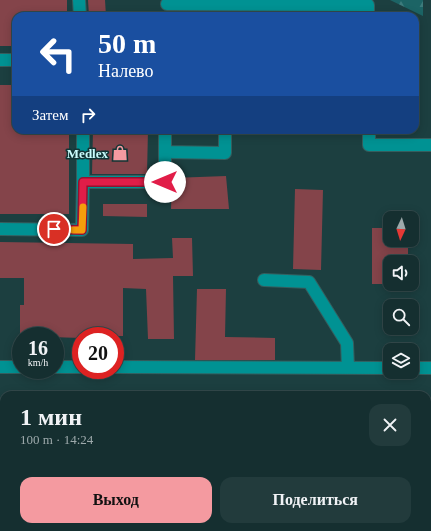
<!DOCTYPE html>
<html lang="ru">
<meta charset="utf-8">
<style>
:root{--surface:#152f30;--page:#223b3c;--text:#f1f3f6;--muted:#9da9ab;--line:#344a4c;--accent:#f49aa0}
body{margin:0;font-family:Georgia,serif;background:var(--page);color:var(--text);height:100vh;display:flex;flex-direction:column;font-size:15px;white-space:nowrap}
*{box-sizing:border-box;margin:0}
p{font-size:13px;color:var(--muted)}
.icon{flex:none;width:22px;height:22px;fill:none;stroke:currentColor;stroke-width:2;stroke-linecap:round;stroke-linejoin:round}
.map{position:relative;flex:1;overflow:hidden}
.drawer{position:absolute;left:0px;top:391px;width:431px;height:140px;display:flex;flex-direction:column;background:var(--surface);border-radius:12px 12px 0 0;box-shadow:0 2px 10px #0003,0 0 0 1px var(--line)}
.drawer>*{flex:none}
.banner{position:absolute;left:12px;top:12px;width:407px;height:122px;border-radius:12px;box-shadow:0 2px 10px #0003,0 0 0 1px var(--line);background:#1a4fa0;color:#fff;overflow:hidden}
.needle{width:26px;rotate:184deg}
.buttons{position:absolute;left:383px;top:211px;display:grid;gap:8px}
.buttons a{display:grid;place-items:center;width:36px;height:36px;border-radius:8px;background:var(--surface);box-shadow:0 2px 10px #0003,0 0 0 1px var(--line);font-size:20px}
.speed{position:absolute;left:12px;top:327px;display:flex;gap:8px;font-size:20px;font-weight:700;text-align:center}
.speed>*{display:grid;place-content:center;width:52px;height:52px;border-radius:50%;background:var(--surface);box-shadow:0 2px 10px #0003,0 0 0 1px var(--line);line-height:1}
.speed small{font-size:10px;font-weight:400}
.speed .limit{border:6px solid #d22;background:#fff;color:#111}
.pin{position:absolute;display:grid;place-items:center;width:34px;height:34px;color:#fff;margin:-17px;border:2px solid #fff;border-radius:50%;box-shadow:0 1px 4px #0007}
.me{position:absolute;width:44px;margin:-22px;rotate:270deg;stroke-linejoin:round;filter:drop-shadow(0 0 3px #0008)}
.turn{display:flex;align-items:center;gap:14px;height:84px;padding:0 20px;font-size:18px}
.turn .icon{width:52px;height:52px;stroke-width:2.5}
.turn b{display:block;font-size:28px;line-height:34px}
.then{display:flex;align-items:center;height:38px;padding:0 20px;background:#0003;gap:8px;font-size:15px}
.round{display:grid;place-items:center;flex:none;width:42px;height:42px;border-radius:12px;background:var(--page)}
.headline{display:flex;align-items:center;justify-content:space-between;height:68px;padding:0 20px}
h1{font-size:24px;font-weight:800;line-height:30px}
.button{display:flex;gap:8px;margin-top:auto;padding:8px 20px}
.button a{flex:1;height:46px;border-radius:12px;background:var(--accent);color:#111;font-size:16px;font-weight:800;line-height:46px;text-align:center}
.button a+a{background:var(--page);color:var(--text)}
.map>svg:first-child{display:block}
.built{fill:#224b4b}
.forest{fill:url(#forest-firs)}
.building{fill:#84444a}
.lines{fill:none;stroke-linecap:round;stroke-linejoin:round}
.minor-casing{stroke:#355e5e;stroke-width:14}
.minor{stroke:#009293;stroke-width:12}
.route-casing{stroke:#92132f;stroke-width:10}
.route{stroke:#e11d48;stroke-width:7}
.slow{stroke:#f59e0b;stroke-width:7}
.labels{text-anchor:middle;stroke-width:3;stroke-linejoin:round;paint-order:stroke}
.poi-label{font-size:13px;font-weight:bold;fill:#cafcfc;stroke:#113535;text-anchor:end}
</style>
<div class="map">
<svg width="431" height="531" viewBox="0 0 431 531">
<defs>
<pattern id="forest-firs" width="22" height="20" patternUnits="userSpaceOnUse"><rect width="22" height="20" fill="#1c6465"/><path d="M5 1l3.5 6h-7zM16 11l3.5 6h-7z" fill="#3c7b7c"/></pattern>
</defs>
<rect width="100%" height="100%" fill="#1c3f40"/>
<path class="built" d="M0 405H4V527H427V409H431V531H0Z"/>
<path class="forest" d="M390 0H423V16Z"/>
<path class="building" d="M0 0H67V16H16V46H0Z
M88 0H105L106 16H89Z
M0 85H16V130H69V214H0Z
M93 130H148L147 174H92Z
M226 176 229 209H171L172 178Z
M295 189 323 190 321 270 293 269Z
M103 204H147V217L103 216Z
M372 228H390V240H408V262H390V284H372Z
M172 238H192L193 276H173L174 339H148L146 289 123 288V336H81V338L20 336V305H24V278H0V242L133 244V259L173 258Z
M197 289H226L225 337 275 338V360H195Z"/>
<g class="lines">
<defs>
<path id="minor" d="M79 0 80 16
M167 4 368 5V16
M0 60H16
M83 130V182
M369 130V145H431
M165 152 225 153V130
M0 229 82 230 83 182H165V130
M264 280 309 282 347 343 348 368
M0 367H21
M55 367H81
M115 367 390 368
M412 368H431
M0 421H4
M113 527V531
M249 527V531"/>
</defs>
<use href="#minor" class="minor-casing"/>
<use href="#minor" class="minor"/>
</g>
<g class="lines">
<defs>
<path id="route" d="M54 229 82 230 83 182H165"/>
</defs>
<use href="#route" class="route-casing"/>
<use href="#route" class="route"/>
<path class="slow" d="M73 230H82L83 207"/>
</g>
<defs>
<symbol id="shop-bare" viewBox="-9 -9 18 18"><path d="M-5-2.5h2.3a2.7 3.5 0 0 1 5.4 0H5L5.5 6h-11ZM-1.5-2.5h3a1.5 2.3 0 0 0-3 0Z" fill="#f49aa0" stroke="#113535" stroke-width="2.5" paint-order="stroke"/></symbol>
</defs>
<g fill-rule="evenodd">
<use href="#shop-bare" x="109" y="142" width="22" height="22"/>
</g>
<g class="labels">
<g class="poi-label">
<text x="108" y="158">Medlex</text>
</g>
</g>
</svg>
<div class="buttons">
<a><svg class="needle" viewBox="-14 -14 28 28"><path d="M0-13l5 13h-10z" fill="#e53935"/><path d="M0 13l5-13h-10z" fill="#9da9ab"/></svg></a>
<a><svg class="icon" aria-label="sound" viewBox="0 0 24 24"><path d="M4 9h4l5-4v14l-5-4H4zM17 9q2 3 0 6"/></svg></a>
<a><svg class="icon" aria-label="search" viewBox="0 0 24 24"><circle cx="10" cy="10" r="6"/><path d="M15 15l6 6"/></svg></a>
<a><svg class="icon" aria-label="layers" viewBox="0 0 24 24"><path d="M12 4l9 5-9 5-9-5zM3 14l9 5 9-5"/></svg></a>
</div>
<div class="speed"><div>16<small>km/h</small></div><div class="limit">20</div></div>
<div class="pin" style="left:54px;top:229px;background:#d93025"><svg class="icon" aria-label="arrive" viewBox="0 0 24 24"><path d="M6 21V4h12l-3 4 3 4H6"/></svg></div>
<svg class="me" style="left:165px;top:182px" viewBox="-20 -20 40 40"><circle r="19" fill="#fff"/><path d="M0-13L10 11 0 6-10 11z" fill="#e11d48"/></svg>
<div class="banner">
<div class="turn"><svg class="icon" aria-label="left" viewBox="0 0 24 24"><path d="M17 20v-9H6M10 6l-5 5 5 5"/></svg><div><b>50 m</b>Налево</div></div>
<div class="then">Затем<svg class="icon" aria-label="right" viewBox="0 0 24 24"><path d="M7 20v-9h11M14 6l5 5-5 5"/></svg></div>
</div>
<section class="drawer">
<div class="headline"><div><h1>1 мин</h1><p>100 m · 14:24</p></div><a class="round"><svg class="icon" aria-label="close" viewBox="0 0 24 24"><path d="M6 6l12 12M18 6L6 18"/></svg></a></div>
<div class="button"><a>Выход</a><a>Поделиться</a></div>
</section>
</div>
